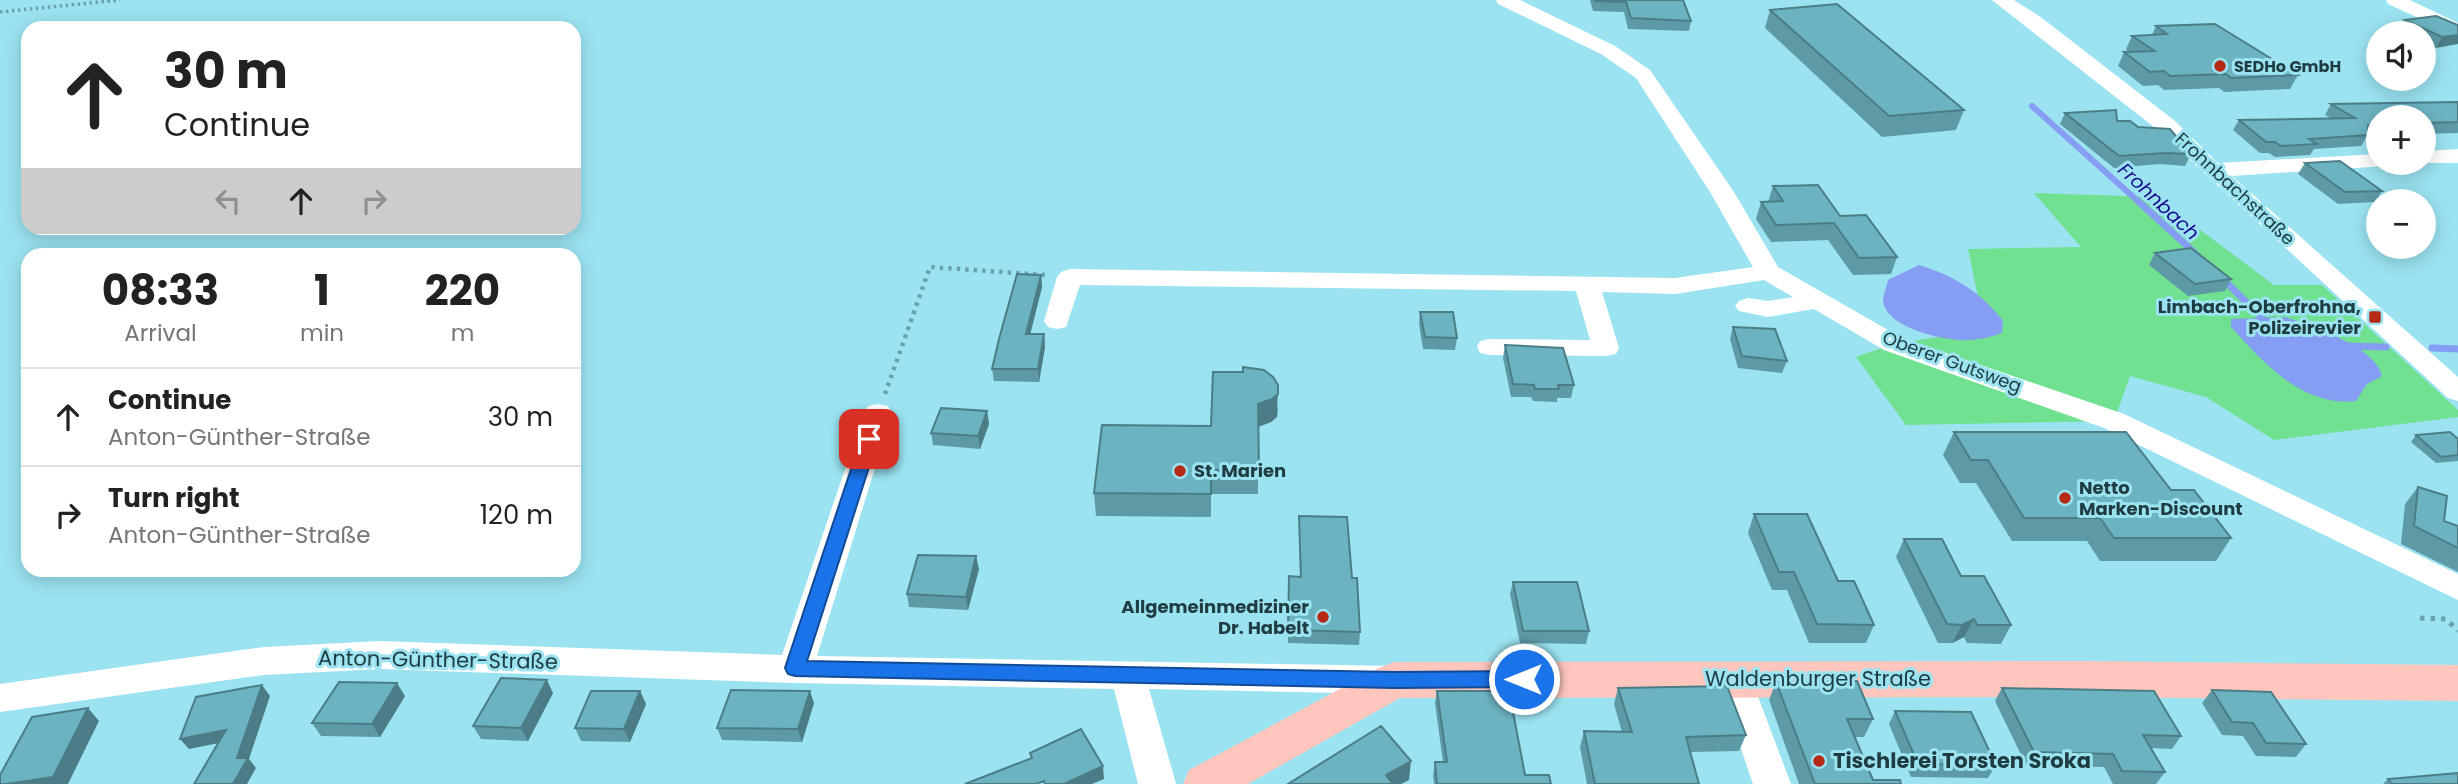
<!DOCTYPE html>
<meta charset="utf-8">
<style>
:root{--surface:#fff;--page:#f6f6f6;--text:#222;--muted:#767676;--line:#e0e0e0}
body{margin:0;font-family:Poppins,sans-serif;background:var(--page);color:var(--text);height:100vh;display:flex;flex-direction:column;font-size:26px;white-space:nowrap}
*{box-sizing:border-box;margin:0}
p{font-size:23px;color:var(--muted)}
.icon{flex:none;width:38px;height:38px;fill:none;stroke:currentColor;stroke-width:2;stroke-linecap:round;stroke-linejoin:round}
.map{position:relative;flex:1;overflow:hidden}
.panel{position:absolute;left:21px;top:248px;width:560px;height:329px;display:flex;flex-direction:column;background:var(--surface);border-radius:21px;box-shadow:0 4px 18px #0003}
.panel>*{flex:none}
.banner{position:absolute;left:21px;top:21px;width:560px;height:214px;border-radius:21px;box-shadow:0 4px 18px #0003;background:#fff;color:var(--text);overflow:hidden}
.controls{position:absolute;left:2366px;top:21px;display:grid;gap:14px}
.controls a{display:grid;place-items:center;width:70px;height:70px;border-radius:50%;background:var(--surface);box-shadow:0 4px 18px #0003;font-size:35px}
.pin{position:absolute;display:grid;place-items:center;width:60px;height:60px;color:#fff;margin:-30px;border-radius:14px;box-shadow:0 4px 10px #0006}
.me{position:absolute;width:77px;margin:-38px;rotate:270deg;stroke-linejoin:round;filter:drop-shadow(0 0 5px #0008)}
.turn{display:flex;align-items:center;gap:24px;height:147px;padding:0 28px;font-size:32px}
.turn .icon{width:91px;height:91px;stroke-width:2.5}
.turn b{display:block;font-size:49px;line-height:60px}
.lanes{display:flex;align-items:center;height:66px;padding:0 28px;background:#0003;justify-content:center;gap:35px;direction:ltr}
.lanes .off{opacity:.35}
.eta{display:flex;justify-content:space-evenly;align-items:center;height:119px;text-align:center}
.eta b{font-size:42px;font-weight:700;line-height:49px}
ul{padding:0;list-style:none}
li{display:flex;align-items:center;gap:21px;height:98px;padding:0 28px;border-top:2px solid var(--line)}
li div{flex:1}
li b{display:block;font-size:26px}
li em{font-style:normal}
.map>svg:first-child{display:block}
.green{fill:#6fe190}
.water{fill:#859df2}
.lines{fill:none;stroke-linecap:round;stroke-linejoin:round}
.stream-far1{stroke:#859df2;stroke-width:6}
.stream{stroke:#859df2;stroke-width:7}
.path-far2{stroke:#6aa2ac;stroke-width:3.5;stroke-dasharray:2.5 3.5;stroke-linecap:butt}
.path-far1{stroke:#6aa2ac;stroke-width:4.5;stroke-dasharray:3.5 5;stroke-linecap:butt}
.path{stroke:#6aa2ac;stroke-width:5;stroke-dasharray:4.5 6;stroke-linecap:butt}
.minor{fill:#fff;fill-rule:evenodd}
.major{fill:#fec6bc;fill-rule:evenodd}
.wall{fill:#5d9aa6}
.shaded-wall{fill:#4c7d87}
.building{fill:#6cb3c1;stroke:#4c7d87;stroke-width:2}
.route{fill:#1a73e8;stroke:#114b97;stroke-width:2}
.poi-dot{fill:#b62917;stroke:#9be3f1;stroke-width:2.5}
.labels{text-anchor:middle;stroke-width:6;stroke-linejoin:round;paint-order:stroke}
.far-poi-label{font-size:16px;font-weight:bold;fill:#1e3c41;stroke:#9be3f1;text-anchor:start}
.street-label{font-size:18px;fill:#1e3c41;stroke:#9be3f1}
.poi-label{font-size:18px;font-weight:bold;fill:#1e3c41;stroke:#9be3f1;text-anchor:end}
.water-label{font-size:19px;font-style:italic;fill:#190d8e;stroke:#9be3f1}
.near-street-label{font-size:21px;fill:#1e3c41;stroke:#9be3f1}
.near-poi-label{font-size:21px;font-weight:bold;fill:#1e3c41;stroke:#9be3f1;text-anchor:start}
</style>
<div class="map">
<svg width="2458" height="784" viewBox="0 0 2458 784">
<rect width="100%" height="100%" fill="#9be3f1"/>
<path class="green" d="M2034 193 2156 197 2274 285H2322L2458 410V417L2274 440 2206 397 2130 376 2114 421 1906 425 1856 357 1893 344 1985 330 1968 249 2081 247Z"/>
<path class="water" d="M1919 265C1953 275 1982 293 2003 321L2002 333C1988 338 1974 341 1958 340 1937 338 1886 327 1883 301 1883 295 1887 286 1888 280Z
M2285 317C2311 326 2375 346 2382 376L2367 384 2356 401C2302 407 2264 363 2231 327V319Z"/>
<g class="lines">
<path class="stream-far1" d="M2032 106 2140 203"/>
<path class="stream" d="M2138 201 2196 254
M2221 277 2264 320 2273 324
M2345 346 2386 347
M2432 348 2458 349"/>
<path class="path-far2" d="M0 12 120 0"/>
<path class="path-far1" d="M885 394 930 267 1045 275"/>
<path class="path" d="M2420 618 2446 619 2458 631"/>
<path class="minor" d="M1496 0H1520L1615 46 1650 70 1734 192 1778 267 1902 338 2124 414 2458 574V600L2104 428 1884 350 1814 309 1768 317 1739 311 1735 306 1739 301 1748 298 1768 301 1793 297 1764 280 1675 294 1602 292 1619 348 1616 354 1606 356 1490 355 1480 353 1477 347 1480 341 1490 339 1590 340 1576 291 1080 285 1066 327 1057 329 1048 327 1044 321 1057 277 1061 272 1070 269 1675 278 1753 267 1710 192 1636 78 1601 54 1498 4Z
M1992 0H2014L2042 18 2175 121 2218 163 2378 154V163H2388L2386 166 2232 176 2458 377V401L2448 398 2159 131Z
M2386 0H2410L2458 23V36L2388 4Z
M2458 149V163H2416H2424V151Z
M878 404 888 406 892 413 817 656 1394 666 1406 670 1412 680 1406 690 1394 694 1149 689 1176 784H1138L1114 689 795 683 380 669 264 675 0 712V684L264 647 380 641 782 655 864 413 868 406Z
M1734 664 1746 668 1751 678 1791 784H1753L1717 678 1722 668Z"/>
<path class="major" d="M2087 661 2458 665V701L2087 697 1400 698 1248 784H1183L1189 770 1379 668 1394 662Z"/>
</g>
<path class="wall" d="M1590 0H1683L1691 21 1689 31 1628 29 1624 12 1593 11Z
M1770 10 1964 110 1956 130 1882 137 1765 28Z
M2405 20 2458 25 2436 48 2424 42V33H2405L2399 31Z
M2156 26 2298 75 2290 89 2224 92 2219 88 2164 90 2158 85 2143 86 2118 66 2124 52H2129L2126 49 2132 36 2152 35Z
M2458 102V133L2424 134V117H2378V136H2367L2361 146 2314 149 2310 155 2275 157 2269 153H2260L2233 130 2239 120 2331 118 2325 115 2331 104Z
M2065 113 2117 121 2138 127 2191 154 2185 166 2160 164 2114 168 2060 124Z
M2305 163 2382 191 2375 202 2338 204 2298 174Z
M1773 186 1840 216 1897 257 1891 274 1853 275 1828 240 1771 242 1756 219 1761 202H1768Z
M2155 253 2231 279 2225 291 2188 296 2149 265Z
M1041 275 1042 287 1030 334H1044L1045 347 1039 382 994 381 992 369Z
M1420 312 1457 338 1455 350 1423 349 1419 324Z
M1733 327 1787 361 1782 373 1738 368 1730 339Z
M1505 345 1574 385 1571 398H1557V402L1533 401 1531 397H1511L1503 358Z
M1278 408 1277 417 1271 422 1258 427V494H1211V517L1096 516 1094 493 1211 426Z
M987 411 989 424 980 449 933 445 931 433Z
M1954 432 2171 490 2231 538 2216 561H2100L2087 541H2012L1976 483H1960L1943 455Z
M2416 435 2458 439V461L2436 463 2411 442Z
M2418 487 2444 521 2458 526V572L2401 544 2405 504Z
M1754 514 1838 581 1874 625 1866 643H1809L1787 590H1772L1748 533Z
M1299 516 1352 578 1360 632 1359 645 1288 643V589L1300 577Z
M1904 539 1961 576 2011 625 2001 644 1967 643 1964 637 1952 643H1938L1896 557Z
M979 569 968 610 909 607 907 594Z
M1513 582 1589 631 1586 644 1520 643 1510 594Z
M1776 682 1873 719 1864 737H1855L1873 780 1901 784H1799L1769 700Z
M1618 688 1746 735 1739 751 1691 752 1699 784H1587L1580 747 1584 731 1622 732 1614 704Z
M2002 688 2181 736 2172 749 2151 748 2165 772 2156 784H2113L2104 767 2026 765 1995 701Z
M2212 690 2306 744 2296 757 2256 756 2243 736 2222 735 2202 703Z
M640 691 646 704 630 742 581 741 575 728Z
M1437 691 1525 775 1551 784H1434L1433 775 1435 762H1443L1435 703Z
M553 693 528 741 481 739 473 726Z
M405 696 380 737 321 736 312 723Z
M814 703 802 742 722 740 717 728Z
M1895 711 1996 765 1988 778 1911 777 1889 724Z
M2388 779 2458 784H2383Z"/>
<path class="shaded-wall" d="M2458 35V44L2436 48 2442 37Z
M1041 275 1042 287 1027 347 1026 334Z
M1044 334 1045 347 1039 382 1038 369Z
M1278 385 1277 417 1271 422 1258 427V404Z
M987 411 989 424 980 449 978 436Z
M976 556 979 569 968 610 966 597Z
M1974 619 1964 637 1952 643 1962 625Z
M547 680 553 693 528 741 521 728Z
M397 683 405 696 380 737 372 724Z
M262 685 270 696 249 759 256 768 247 784H233L237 758Z
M640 691 646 704 630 742 624 729Z
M810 691 814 703 802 742 798 729Z
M88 708 99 721 68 784H7Z
M226 730 234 740 189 749 180 739Z
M1411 761 1409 780 1401 784H1385L1386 775Z
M1103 766 1104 779 1092 784H1064Z"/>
<path class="building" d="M1595 0H1683L1691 21 1631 18 1626 2 1595 1Z
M1837 4 1964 110 1889 116 1770 10Z
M2436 16 2458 25V35L2442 37 2405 20Z
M2215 24 2298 75 2231 78 2226 74 2170 76 2164 71 2150 72 2124 52 2155 51 2132 36 2167 34 2156 26Z
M2458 102V122L2424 123V117H2378V125H2368V135L2309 139 2317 144 2281 146 2275 142H2266L2239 120 2355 118 2331 104Z
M2116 110 2117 121H2130L2138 127 2170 129 2191 154 2166 153 2119 156 2065 113Z
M2340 161 2382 191 2345 192 2305 163Z
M1818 185 1840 216 1866 215 1897 257 1859 258 1834 223 1776 225 1761 202 1783 201 1773 186Z
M2191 248 2231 279 2195 284 2155 253Z
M1017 274 1041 275 1026 334H1044L1038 369H992L999 339Z
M1420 312H1453L1457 338 1425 337Z
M1733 327 1775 329 1787 361 1742 356Z
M1505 345 1563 348 1574 385H1558L1559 389H1535L1534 385 1513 384Z
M1243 367 1264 370 1273 377 1278 385V394L1272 399 1258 404 1259 471 1211 470V494L1094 493 1102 425 1211 426 1213 372H1243Z
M941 408 987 411 978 436 931 433Z
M1954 432H2126L2171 490H2194L2231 538H2114L2100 518H2024L1988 460H1971Z
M2450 432 2458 439V455L2441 457 2416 435Z
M2418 487 2447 496 2444 521 2458 526V548L2414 526Z
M1754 514H1807L1838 581H1854L1874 625 1817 624 1794 572H1779Z
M1299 516 1347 517 1352 578H1357L1360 632 1288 630 1289 576 1301 577Z
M1904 539H1942L1961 576H1984L2011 625H1977L1974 619 1962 625 1947 624Z
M918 555 976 556 966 597 907 594Z
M1513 582H1577L1589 631H1523Z
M501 678 547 680 521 728 473 726Z
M1857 681 1873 719H1847L1873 780H1900L1901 784H1815L1776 682Z
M339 682 397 683 372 724 312 723Z
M262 685 237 758H248L233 784H194L226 730 180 739 196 697Z
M1727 686 1746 735 1686 737 1699 784H1595L1584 731 1632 732 1618 688Z
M2002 688 2154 691 2181 736 2143 735 2165 772 2122 771 2113 754 2034 752Z
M731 690 810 691 798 729 717 728Z
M2212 690 2271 692 2306 744 2266 743 2253 723 2232 722Z
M591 691H640L624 729 575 728Z
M1437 691H1509L1525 775H1549L1551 784H1437L1435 762H1447Z
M88 708 53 777 7 784H0V775L32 717Z
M1895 711 1971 712 1996 765 1918 764Z
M1381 726 1411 761 1386 775 1393 784H1288Z
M1081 729 1103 766 1064 784H1045L1044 781 1036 784H965L1032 758 1030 753Z
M2458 773V784H2392L2388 779Z"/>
<path class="route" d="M869 433 878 439 807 661 1394 672 1524 671 1531 674 1534 679 1531 685 1524 687 1394 688 795 676 788 674 785 668 861 439Z"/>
<g class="poi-dot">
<circle cx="2220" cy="66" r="7"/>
<rect x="2368" y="310" width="14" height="14" rx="3.5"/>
<circle cx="1180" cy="471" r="7"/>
<circle cx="2065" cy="498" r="7"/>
<circle cx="1323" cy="617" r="7"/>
<circle cx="1819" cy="761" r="7"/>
</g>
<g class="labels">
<g class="far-poi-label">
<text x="2234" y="72">SEDHo GmbH</text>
</g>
<g class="street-label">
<text transform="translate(2235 189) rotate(43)" y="6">Frohnbachstraße</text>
<text transform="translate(1952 362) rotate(20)" y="6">Oberer Gutsweg</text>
</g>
<g class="poi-label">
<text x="2361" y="313">Limbach-Oberfrohna,<tspan x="2361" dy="21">Polizeirevier</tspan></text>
<text x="1194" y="477" text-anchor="start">St. Marien</text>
<text x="2079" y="494" text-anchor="start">Netto<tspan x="2079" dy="21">Marken-Discount</tspan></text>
<text x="1309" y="613">Allgemeinmediziner<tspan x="1309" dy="21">Dr. Habelt</tspan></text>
</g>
<g class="water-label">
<text transform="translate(2159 201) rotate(43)" y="7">Frohnbach</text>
</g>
<g class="near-street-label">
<text transform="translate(438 660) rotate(1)" y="7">Anton-Günther-Straße</text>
<text x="1818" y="686">Waldenburger Straße</text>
</g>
<g class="near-poi-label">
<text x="1833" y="768">Tischlerei Torsten Sroka</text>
</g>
</g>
</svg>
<div class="controls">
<a><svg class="icon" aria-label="sound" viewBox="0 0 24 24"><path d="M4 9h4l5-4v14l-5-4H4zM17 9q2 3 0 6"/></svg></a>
<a>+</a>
<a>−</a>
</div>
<div class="pin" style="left:869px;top:439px;background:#d93025"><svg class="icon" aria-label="arrive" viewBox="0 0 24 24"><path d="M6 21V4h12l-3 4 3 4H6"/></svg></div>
<svg class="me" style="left:1524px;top:679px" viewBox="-20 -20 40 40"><circle r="17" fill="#1a73e8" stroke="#fff" stroke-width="3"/><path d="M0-11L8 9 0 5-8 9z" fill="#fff"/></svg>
<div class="banner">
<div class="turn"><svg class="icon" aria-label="ahead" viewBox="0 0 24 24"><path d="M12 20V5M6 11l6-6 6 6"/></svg><div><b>30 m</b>Continue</div></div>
<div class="lanes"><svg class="icon off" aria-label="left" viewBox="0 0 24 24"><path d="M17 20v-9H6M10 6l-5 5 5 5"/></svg><svg class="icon" aria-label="ahead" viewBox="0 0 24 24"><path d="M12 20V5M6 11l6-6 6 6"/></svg><svg class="icon off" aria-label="right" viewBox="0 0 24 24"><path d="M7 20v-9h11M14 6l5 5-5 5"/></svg></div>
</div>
<section class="panel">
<div class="eta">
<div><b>08:33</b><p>Arrival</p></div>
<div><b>1</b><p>min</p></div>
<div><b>220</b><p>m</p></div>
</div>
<ul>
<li><svg class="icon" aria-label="ahead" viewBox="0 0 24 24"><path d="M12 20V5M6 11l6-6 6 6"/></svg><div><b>Continue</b><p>Anton-Günther-Straße</p></div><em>30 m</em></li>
<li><svg class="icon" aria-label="right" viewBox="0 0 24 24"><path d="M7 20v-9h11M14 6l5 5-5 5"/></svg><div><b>Turn right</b><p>Anton-Günther-Straße</p></div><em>120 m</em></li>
</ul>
</section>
</div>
